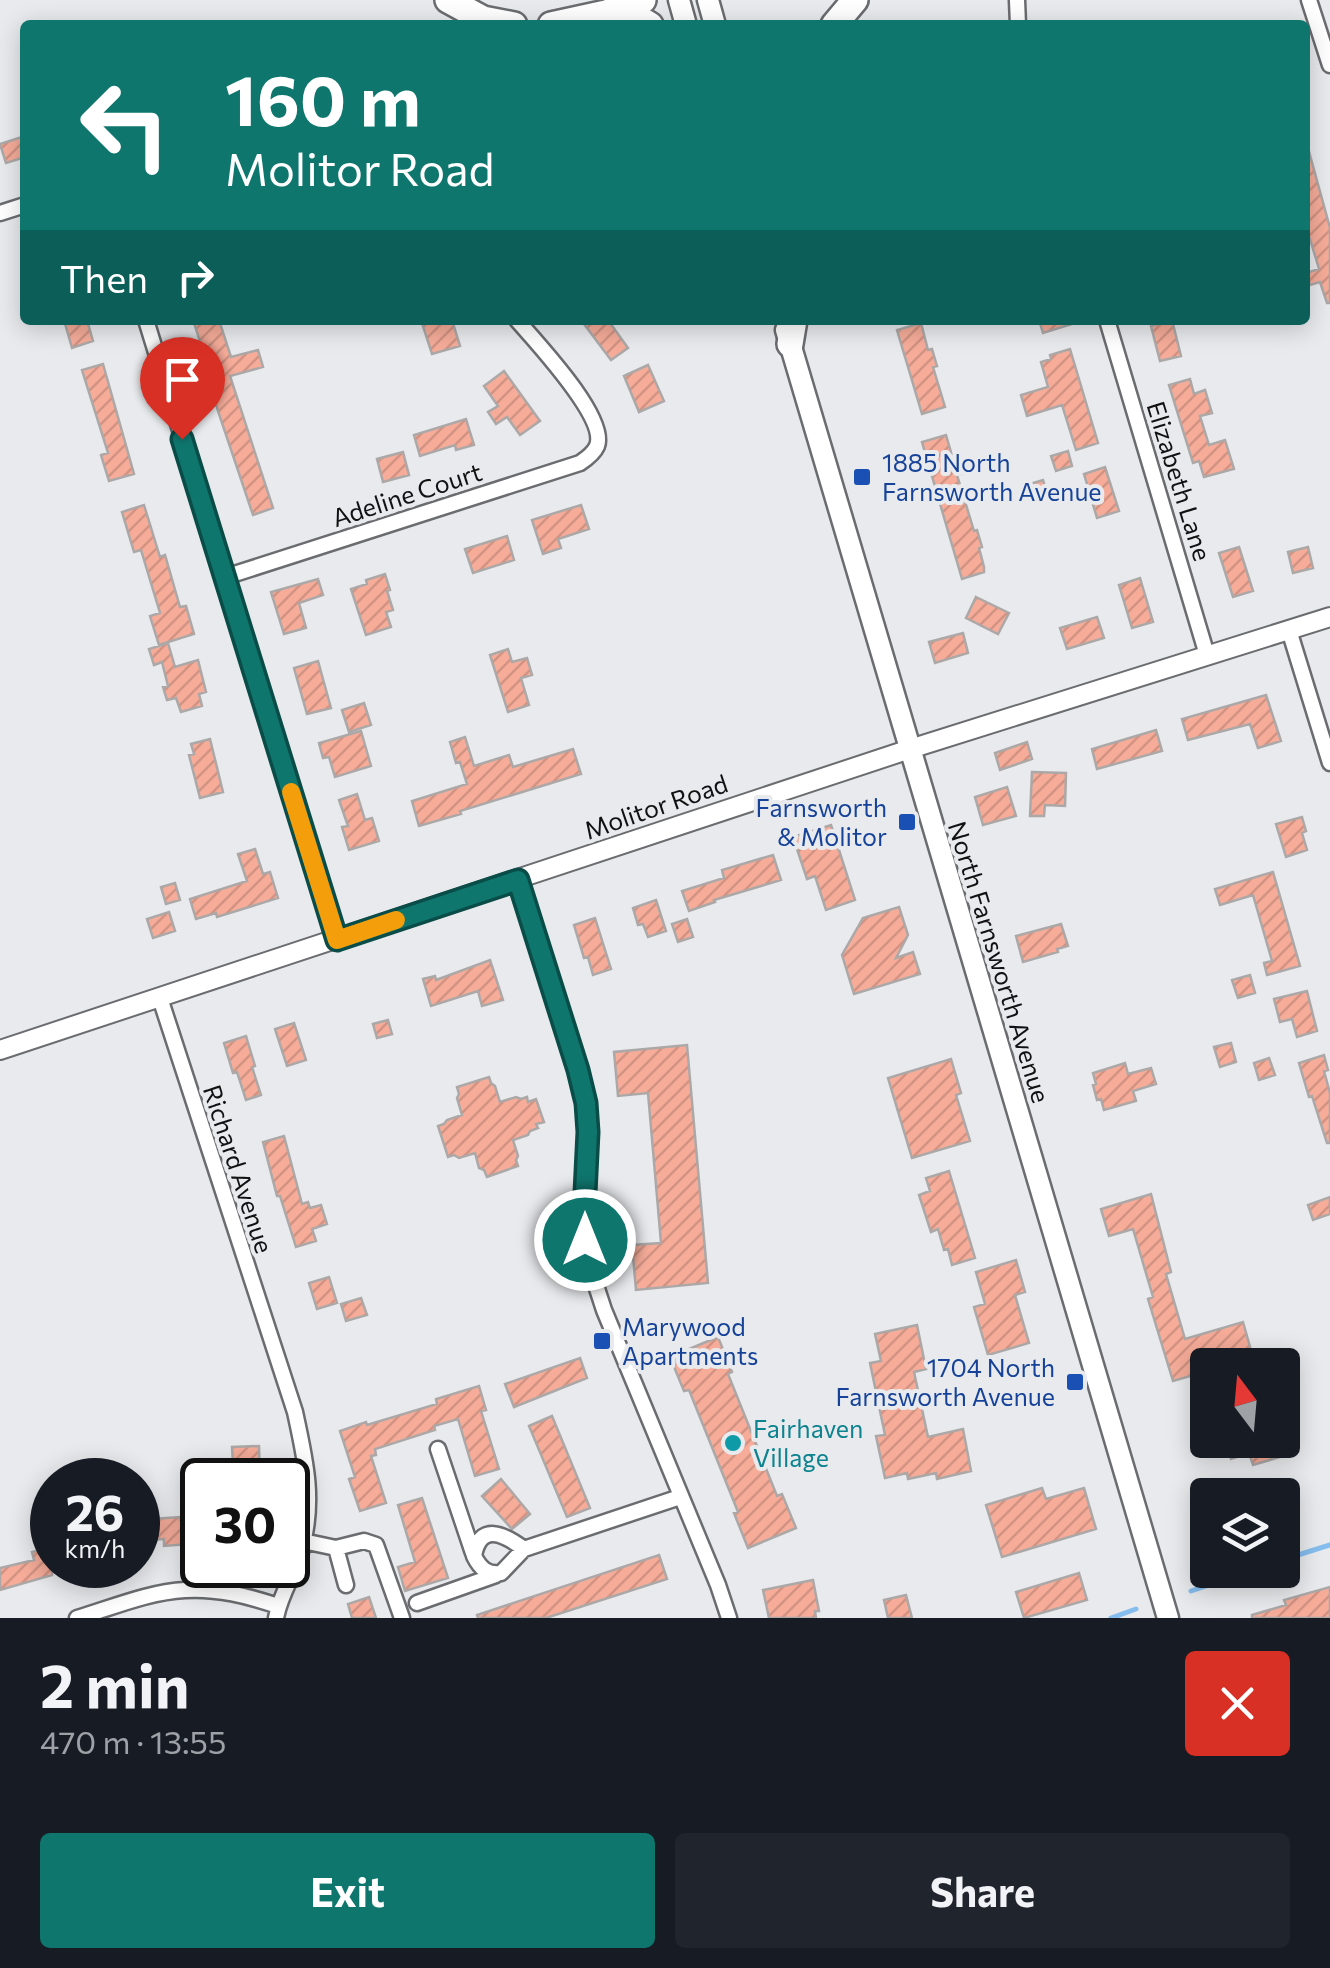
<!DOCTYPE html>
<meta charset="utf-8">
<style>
:root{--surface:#171b24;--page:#20242c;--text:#f1f3f6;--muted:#9ea1a6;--accent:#0f766e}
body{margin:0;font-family:Commissioner,sans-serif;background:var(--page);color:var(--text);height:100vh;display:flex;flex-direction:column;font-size:38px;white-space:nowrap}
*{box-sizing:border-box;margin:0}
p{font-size:32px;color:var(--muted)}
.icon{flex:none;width:55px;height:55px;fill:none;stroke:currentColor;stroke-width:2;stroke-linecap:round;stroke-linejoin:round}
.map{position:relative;height:1618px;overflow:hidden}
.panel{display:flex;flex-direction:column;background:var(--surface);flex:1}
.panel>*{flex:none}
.banner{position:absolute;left:20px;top:20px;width:1290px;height:305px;border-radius:10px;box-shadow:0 5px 25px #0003;background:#0f766e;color:#fff;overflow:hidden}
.needle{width:65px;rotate:344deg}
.buttons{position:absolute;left:1190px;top:1348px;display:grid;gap:20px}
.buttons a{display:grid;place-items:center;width:110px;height:110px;border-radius:10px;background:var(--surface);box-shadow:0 5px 25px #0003;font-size:50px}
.speed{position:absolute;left:30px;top:1458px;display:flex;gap:20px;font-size:50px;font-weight:700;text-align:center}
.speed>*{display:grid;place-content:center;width:130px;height:130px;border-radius:50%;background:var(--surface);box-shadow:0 5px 25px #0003;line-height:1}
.speed small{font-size:25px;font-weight:400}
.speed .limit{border:5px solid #111;border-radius:15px;background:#fff;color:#111}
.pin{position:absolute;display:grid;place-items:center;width:85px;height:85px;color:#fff;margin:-102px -42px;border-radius:50% 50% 50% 0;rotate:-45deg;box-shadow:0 0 10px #0007}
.pin .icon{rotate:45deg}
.me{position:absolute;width:110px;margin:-55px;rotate:0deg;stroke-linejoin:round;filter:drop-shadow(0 0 8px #0008)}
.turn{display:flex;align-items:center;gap:35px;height:210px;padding:0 40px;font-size:45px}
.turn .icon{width:130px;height:130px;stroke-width:2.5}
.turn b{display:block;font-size:70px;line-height:85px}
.then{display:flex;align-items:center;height:95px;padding:0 40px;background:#0003;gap:20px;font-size:38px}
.round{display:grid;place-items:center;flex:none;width:105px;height:105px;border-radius:10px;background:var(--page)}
.summary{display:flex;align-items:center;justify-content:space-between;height:170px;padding:0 40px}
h1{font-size:60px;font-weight:700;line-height:75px}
.primary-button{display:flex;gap:20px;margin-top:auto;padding:20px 40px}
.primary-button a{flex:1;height:115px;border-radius:10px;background:var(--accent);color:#fff;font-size:40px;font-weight:700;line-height:115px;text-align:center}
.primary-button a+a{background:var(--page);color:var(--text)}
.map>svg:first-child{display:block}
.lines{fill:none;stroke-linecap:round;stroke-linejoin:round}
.stream{stroke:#85bdee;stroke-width:5}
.building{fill:url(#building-hatch);stroke:#aca8a7;stroke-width:2.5}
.minor-casing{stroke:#6b6c6f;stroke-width:19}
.tertiary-casing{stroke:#6b6c6f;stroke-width:22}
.secondary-casing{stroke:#6b6c6f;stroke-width:25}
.motorway-casing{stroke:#6b6c6f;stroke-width:30}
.minor{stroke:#fff;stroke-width:14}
.tertiary{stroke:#fff;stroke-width:18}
.secondary{stroke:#fff;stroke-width:20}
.motorway{stroke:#fff;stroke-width:25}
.route-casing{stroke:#0a4d48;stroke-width:25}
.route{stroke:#0f766e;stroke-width:18}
.slow{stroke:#f59e0b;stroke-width:18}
.transit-dot{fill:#1a4fb4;stroke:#e9eaed;stroke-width:4}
.culture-dot{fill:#0f9aa8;stroke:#e9eaed;stroke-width:4}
.labels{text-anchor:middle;stroke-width:8;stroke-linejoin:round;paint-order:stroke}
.transit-label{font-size:25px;fill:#164399;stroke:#e9eaed;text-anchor:start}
.street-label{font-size:25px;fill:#111112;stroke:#e9eaed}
.culture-label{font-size:25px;fill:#0d838f;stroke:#e9eaed;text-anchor:start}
</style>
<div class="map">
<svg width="1330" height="1618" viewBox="0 0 1330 1618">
<defs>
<pattern id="building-hatch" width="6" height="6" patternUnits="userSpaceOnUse" patternTransform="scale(2.5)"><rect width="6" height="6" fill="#f6ac99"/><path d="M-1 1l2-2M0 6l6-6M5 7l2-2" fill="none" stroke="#d29383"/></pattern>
</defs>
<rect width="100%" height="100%" fill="#e9eaed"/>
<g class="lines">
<path class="stream" d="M1282 1560 1330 1545
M1191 1591 1254 1570
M1111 1618 1136 1609"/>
</g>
<path class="building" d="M25 136V157L6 163 0 144Z
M1305 148H1308L1330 228V303H1327L1320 282 1310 285 1306 273 1319 269 1310 239 1305 240Z
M64 320H87L93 341 72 348Z
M193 320H219L231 357 258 350 263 367 230 376 273 508 253 515 219 414 206 373 210 372Z
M421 320H452L460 346 432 354Z
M581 320H608L628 348 611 360Z
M1039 320H1075V323L1043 333Z
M1172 320 1181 356 1160 361 1151 326Z
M921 323 928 350 932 349 937 366 933 367 945 407 922 414 897 330Z
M1070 349 1098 443 1076 450 1062 405 1027 416 1021 395 1048 387 1041 362 1051 359 1050 355Z
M103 364 134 474 109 481 101 455 108 453 82 370Z
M648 365 664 401 639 412 624 376Z
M504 371 540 421 520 435 507 417 496 424 488 412 498 406 484 386Z
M1190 379 1194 394 1205 390 1212 413 1200 416 1209 445 1225 440 1234 469 1204 477 1199 461 1193 463 1169 385Z
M466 419 474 445 456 450 455 445 420 456 414 435Z
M946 435 953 459 956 458 961 474 957 475 974 531 977 530 982 547 979 548 984 567V572L962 579 922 442Z
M1068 451 1072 466 1056 471 1051 456Z
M403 452 409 475 383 482 377 459Z
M1105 467 1119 511 1097 518 1084 474Z
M1043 480 1048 497 1031 502 1026 485Z
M144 505 160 557 165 555 180 607 186 606 194 634 159 645 150 616 160 613 141 550 134 552 122 512Z
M581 505 589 529 558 539 561 548 543 554 532 520Z
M507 536 514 560 473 573 465 549Z
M1239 547 1253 591 1233 597 1219 553Z
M1308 547 1313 568 1293 573 1288 552Z
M385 574 390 590 387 591 393 610 386 612 391 627 366 635 351 589 367 584 366 580Z
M1140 578 1153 622 1132 628 1119 585Z
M318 579 323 595 299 603 306 628 284 634 271 592Z
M976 597 1009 613 998 634 966 618Z
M1097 617 1104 638 1067 649 1060 628Z
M963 633 968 653 935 663 929 642Z
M168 643 175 667 198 660 206 692 199 694 202 706 181 712 176 698 167 700 163 687 168 686 162 662 154 665 149 649Z
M508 649 512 662 527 658 532 675 521 678 529 705 508 712 490 655Z
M318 661 331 708 307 714 294 668Z
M1266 695 1281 741 1258 748 1250 724 1188 740 1182 719Z
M364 703 371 725 349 732 342 710Z
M1156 730 1162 751 1097 769 1092 749Z
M361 731 371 766 335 777 329 757 323 758 319 743Z
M465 737 474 766 509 755 513 767 573 749 581 774 460 811 461 814 419 826 412 801 467 784 460 762 456 763 450 742Z
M210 739 223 792 200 798 189 755 194 754 191 744Z
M1027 742 1032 759 1000 770 995 753Z
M1032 772 1066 773 1065 806 1045 805 1044 816H1030Z
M1007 787 1016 816 983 825 975 797Z
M357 794 365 820 372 818 379 841 349 850 342 827 348 826 339 800Z
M1302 817 1306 831 1302 833 1307 850 1286 857 1276 824Z
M831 825 855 900 826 910 815 876 807 879 793 837Z
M255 849 263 874 270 872 278 898 217 917 216 913 196 919 190 899 247 881 238 854Z
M773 855 781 880 714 900 715 902 689 911 682 891 724 878 722 870Z
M1273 872 1300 966 1267 975 1264 963 1272 961 1253 895 1220 905 1215 889Z
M175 883 180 900 166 904 161 887Z
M656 900 666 931 648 937 643 924 638 925 633 908Z
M899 907 908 935 896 958 913 952 920 974 854 994 842 955 863 918Z
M169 912 175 931 153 938 147 919Z
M595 918 611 969 593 975 588 957 584 958 574 925Z
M687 919 693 937 678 942 672 924Z
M1061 924 1068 946 1057 949 1058 952 1023 962 1016 936Z
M490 960 503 1000 482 1006 478 991 431 1006 423 979 435 976 436 980Z
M1250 975 1255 993 1238 998 1232 980Z
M1307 991 1317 1031 1297 1037 1292 1019 1280 1022 1274 999Z
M388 1020 392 1034 377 1038 373 1024Z
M294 1023 306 1060 287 1066 275 1029Z
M246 1036 255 1066 252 1067 261 1095 246 1100 237 1072 233 1073 224 1043Z
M1231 1043 1236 1062 1220 1067 1214 1047Z
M687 1045 708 1283 636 1290 632 1245 661 1243 648 1093 618 1096 614 1052Z
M1324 1055 1328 1070 1324 1071 1330 1093V1143H1327L1312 1096 1309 1097 1299 1063Z
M1269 1058 1275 1075 1259 1080 1254 1063Z
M951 1059 961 1093 956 1095 970 1141 912 1158 888 1078Z
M1125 1063 1128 1074 1151 1068 1156 1084 1133 1091 1136 1101 1104 1110 1101 1099 1097 1100 1093 1085 1096 1084 1093 1073Z
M489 1077 491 1083 495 1086 500 1102 516 1097 521 1099 527 1097 528 1102 536 1099 544 1122 536 1124 538 1128 530 1131 528 1135 513 1140 518 1156 516 1160 518 1166 487 1177 484 1170 479 1168 475 1153 459 1158 454 1155 448 1157 438 1126 444 1124 447 1120 462 1115 457 1098 459 1094 457 1087Z
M284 1136 302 1204 308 1202 310 1208 321 1205 327 1224 312 1229 316 1241 296 1247 280 1196H277L263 1142Z
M949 1171 975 1258 952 1265 948 1249 944 1250 938 1229 931 1232 919 1195 930 1191 926 1178Z
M1151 1194 1171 1272 1166 1274 1185 1339 1243 1322 1254 1361H1252L1253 1365H1208V1371L1173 1381 1148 1299 1153 1297 1133 1229 1109 1236 1101 1209Z
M1330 1197V1214L1313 1220 1308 1205Z
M1016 1260 1025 1292 1015 1295 1029 1343 988 1355 974 1307 985 1304 976 1272Z
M329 1277 337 1303 317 1309 309 1283Z
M361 1298 367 1315 346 1321 341 1304Z
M917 1325 926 1369 914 1372 928 1437 963 1429 971 1471 937 1479 936 1473 908 1479 907 1473 885 1478 876 1436 885 1435 870 1363 881 1361 875 1334Z
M718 1337 732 1372 728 1374 777 1496 782 1494 796 1528 748 1548 734 1513 738 1512 689 1390 684 1391 670 1357Z
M580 1358 587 1378 514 1407 505 1384Z
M479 1386 486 1410 481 1411 499 1469 475 1476 458 1419 434 1426 435 1430 375 1449 376 1455 371 1456 386 1503 360 1511 349 1479 355 1477 340 1431 366 1422 367 1425 437 1404 436 1399Z
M552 1416 590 1508 567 1517 529 1426Z
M1225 1440H1276L1280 1457 1253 1465 1249 1453 1231 1459Z
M259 1446 260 1480H234L232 1447Z
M501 1479 530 1514 512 1529 482 1496Z
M1042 1488 1046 1499 1084 1488 1096 1529 1002 1557 986 1505Z
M422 1498 448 1578 405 1591 398 1567 415 1562 398 1505Z
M180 1517V1520H202V1543L164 1546V1539L138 1541V1520Z
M52 1546V1575L0 1590V1568L34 1560 32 1552Z
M659 1555 667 1579 546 1618H478L477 1615Z
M1079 1573 1087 1600 1024 1618 1016 1592Z
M813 1580 819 1611H815L816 1618H769L763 1590Z
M1330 1587V1618H1252V1615L1286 1605 1284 1600Z
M906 1595 912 1618H888L884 1600Z
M369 1597 376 1618H352L348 1604Z"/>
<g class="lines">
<defs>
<path id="minor" d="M1017 0 1018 25
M1309 0 1330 65
M0 213 25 205
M146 320 337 940
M1107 320 1207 655
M225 577 580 463C586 459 594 453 597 446 608 418 536 342 517 320
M1289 630 1330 763
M518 880 578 1070 586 1103 588 1132 584 1213 585 1240 589 1264 604 1310 718 1585 729 1618
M160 998 295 1412C306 1462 315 1501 301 1552 294 1575 280 1595 276 1618
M438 1449 473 1553
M303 1541 336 1548 364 1541 376 1545 402 1618
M336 1548 346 1585
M524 1549 501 1573C487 1575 480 1568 474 1556 480 1522 504 1534 524 1549L680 1497
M417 1603 496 1575
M77 1618C111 1608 148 1592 185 1590 217 1588 248 1596 278 1606"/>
<path id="tertiary" d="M0 1050 910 749 1330 617"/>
<path id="secondary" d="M679 0 686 25
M708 0 715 25
M786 330 1168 1618"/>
<path id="motorway" d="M448 0 483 19 514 25
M611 14 640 19 650 25
M551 25 606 13 643 0
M834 25 855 0
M790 344 794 320"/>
</defs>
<use href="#minor" class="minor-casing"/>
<use href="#tertiary" class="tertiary-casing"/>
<use href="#secondary" class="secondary-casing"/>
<use href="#motorway" class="motorway-casing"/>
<use href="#minor" class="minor"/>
<use href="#tertiary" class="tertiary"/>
<use href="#secondary" class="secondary"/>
<use href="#motorway" class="motorway"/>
</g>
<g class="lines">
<defs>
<path id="route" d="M182 439 337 940 518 880 578 1070 586 1103 588 1132 584 1213 585 1240"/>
</defs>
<use href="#route" class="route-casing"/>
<use href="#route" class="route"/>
<path class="slow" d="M291 792 337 940 396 920"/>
</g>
<g class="transit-dot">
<rect x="852" y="467" width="20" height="20" rx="5"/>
<rect x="897" y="812" width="20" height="20" rx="5"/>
<rect x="592" y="1331" width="20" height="20" rx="5"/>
<rect x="1065" y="1372" width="20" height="20" rx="5"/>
</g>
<circle class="culture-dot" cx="733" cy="1443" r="10"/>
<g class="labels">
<g class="transit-label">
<text x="882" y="472">1885 North<tspan x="882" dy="29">Farnsworth Avenue</tspan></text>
<text x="887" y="817" text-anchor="end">Farnsworth<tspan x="887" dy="29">&amp; Molitor</tspan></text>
<text x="622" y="1336">Marywood<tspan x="622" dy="29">Apartments</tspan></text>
<text x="1055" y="1377" text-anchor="end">1704 North<tspan x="1055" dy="29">Farnsworth Avenue</tspan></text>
</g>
<g class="street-label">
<text transform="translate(1179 481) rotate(73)" y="9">Elizabeth Lane</text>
<text transform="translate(407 495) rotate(-18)" y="9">Adeline Court</text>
<text transform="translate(656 807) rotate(-19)" y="9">Molitor Road</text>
<text transform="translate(999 962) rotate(73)" y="9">North Farnsworth Avenue</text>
<text transform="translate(238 1169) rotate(72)" y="9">Richard Avenue</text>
</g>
<g class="culture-label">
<text x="753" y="1438">Fairhaven<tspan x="753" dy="29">Village</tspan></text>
</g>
</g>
</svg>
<div class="buttons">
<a><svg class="needle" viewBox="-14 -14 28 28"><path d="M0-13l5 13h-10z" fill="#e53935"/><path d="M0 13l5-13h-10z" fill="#9ea1a6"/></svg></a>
<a><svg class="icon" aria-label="layers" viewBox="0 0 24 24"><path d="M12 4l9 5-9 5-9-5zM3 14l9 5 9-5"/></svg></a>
</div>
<div class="speed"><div>26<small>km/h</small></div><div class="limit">30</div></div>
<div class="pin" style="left:182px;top:439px;background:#d93025"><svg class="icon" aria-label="arrive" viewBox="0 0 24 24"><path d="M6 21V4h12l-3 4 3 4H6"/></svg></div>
<svg class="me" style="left:585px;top:1240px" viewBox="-20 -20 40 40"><circle r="17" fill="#0f766e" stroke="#fff" stroke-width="3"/><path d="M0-11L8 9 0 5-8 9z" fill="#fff"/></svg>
<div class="banner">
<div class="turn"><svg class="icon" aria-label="left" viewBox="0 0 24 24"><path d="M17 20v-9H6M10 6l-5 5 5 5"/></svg><div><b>160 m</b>Molitor Road</div></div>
<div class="then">Then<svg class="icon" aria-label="right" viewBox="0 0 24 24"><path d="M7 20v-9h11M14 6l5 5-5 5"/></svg></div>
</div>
</div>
<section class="panel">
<div class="summary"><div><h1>2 min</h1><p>470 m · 13:55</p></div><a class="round" style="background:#d93025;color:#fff"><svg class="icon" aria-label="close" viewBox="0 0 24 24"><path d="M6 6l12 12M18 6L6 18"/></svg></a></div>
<div class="primary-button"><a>Exit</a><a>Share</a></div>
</section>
